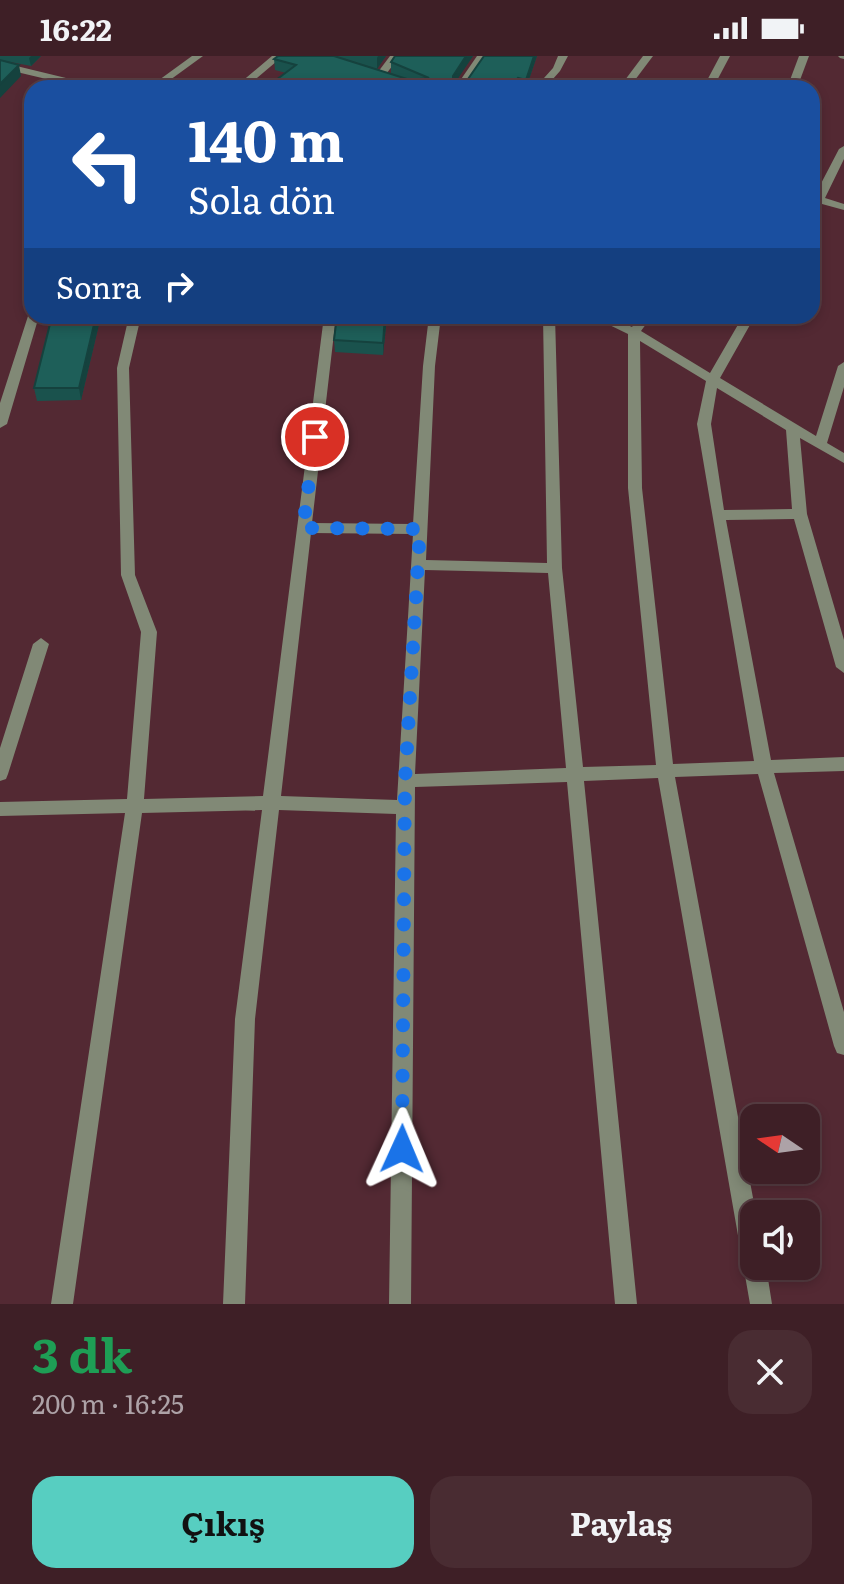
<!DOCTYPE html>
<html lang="tr">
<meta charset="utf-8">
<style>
:root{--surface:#3e1f26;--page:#492c32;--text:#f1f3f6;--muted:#ada2a7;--line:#573d43;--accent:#57cec1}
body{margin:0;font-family:Literata,serif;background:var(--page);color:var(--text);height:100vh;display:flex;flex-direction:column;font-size:30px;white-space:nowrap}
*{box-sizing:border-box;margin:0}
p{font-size:26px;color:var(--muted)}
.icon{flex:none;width:44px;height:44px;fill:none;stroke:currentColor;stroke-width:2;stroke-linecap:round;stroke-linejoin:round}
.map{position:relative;height:1248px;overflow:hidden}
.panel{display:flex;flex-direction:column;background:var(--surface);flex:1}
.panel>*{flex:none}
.banner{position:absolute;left:24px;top:24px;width:796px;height:244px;border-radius:24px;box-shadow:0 4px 12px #0003,0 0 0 2px var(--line);background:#1a4fa0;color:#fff;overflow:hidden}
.needle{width:52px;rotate:283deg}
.tools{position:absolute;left:740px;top:1048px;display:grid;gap:16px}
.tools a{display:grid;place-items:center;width:80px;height:80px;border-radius:16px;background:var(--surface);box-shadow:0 4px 12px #0003,0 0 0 2px var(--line);font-size:40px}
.pin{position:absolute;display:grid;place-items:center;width:68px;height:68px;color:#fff;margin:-34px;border:4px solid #fff;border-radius:50%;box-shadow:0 2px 8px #0007}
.me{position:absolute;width:88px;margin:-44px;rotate:1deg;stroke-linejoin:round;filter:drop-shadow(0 0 6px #0008)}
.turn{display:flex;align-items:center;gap:28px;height:168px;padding:0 32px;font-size:36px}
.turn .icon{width:104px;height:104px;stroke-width:2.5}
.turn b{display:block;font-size:56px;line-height:68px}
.then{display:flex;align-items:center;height:76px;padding:0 32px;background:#0003;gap:16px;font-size:30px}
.round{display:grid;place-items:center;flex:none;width:84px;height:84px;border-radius:24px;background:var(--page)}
.headline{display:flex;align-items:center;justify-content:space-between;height:136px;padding:0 32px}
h1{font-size:48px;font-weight:700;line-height:60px;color:#1e9e55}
.cta{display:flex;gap:16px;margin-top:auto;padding:16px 32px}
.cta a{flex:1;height:92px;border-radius:24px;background:var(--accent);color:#111;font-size:32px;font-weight:700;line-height:92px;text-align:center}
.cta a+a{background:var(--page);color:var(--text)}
.status{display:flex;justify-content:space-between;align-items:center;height:56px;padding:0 40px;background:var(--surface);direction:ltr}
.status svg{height:22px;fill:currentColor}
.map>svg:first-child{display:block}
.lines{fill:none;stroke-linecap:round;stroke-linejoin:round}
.minor{fill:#818976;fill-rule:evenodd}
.wall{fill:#1a524d}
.shaded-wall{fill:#15423e}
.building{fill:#1e5f59;stroke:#15423e;stroke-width:2}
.route{stroke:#1a73e8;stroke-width:14;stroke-dasharray:0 25.2}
</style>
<div class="status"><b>16:22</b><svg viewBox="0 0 49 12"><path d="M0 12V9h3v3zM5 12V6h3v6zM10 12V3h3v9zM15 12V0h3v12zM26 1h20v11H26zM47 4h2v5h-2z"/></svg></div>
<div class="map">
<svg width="844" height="1248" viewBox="0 0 844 1248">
<rect width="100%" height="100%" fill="#532933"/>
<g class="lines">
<path class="minor" d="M192 0H203L159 32H148Z
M272 0H283L245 32H234Z
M390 0H400L383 22H377L375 20Z
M477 0H487L465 32H455Z
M558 0H568L560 15 545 32H535L553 12Z
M643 0H653L629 32H619Z
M720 0H730L713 32H703Z
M799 0H809L797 32H787Z
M838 0H844V3L840 2Z
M0 6 99 30 101 32H84L0 12Z
M844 90V103L825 142 844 148V154L822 148 816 158 812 159V139H815L839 93Z
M29 257 39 260 7 368 0 372V347Z
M129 260H141L129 312 135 519 157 576 144 743 263 740 324 260H336L312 467 413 468 423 310 429 260H441L435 310 426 504 547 507 543 260H555L562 512 583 711 656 709 628 432V278L591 260H607L632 271 640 260H652L641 275 710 317 743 260H755L720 322 816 380 838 310 844 306V331L827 387 844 397V407L800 382 807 458 844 584V617L836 611 794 463 726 464 771 704 844 701V715L774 717 844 956V999L837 997 834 990 758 718 675 721 756 1158 754 1210H766L772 1248H750L658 722 584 725 637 1248H615L567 726 415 731 411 1248H389L396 758 279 754 255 963 245 1248H223L235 963 262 754 142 757 73 1248H51L125 757 0 760V746L127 743 141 576 121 519 117 312ZM640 285 706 325 697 368 754 705 673 708 642 432ZM717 332 786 374 792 453 724 454 711 368ZM311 477 413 478 397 744 281 740ZM425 514 548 517 566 712 415 718Z
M41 582 49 588 8 718 6 723 0 725V692L33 588Z"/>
</g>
<path class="wall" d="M0 0H41L31 10 0 4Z
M336 0H386L377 13Z
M395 0H473L457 23H468L484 0H537L526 32H273L272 27 286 17 275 14 274 3 406 23 391 17V6Z
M52 260H101L81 344 37 345 34 332Z
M337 260H387L383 299 335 296 334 284Z"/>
<path class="shaded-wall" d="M31 0H41L31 10 29 2Z
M378 0H386L377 13V2Z
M466 0H473L453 30V20Z
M534 0H537L526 32V24Z
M19 9 21 20 0 42V28Z
M518 22 517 32H510Z
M355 25V32H345Z
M96 260H101L81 344 79 332Z
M385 260H387L383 299V287Z"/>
<path class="building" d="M278 0H334L410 24 429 22 391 6 395 0H466L453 20V24L468 23 484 0H534L526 24 518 22 510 32H385L355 25 345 32H292L272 27 296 9 274 3Z
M0 4 19 9 0 28Z
M52 260H96L79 332H34Z
M337 260H385L383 287 334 284Z"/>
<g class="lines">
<path class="route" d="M315 381 303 472 420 473 405 725 402 1093"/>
</g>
</svg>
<div class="tools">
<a><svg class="needle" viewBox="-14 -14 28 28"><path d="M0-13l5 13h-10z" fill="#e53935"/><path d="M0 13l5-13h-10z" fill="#ada2a7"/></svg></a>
<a><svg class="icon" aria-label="sound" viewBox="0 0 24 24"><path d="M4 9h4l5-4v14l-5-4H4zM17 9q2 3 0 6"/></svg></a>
</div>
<div class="pin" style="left:315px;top:381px;background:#d93025"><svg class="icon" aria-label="arrive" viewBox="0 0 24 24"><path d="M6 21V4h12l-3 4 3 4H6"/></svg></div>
<svg class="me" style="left:402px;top:1093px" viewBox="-20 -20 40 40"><path d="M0-17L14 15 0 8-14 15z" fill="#1a73e8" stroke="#fff" stroke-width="4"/></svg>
<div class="banner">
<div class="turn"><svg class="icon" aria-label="left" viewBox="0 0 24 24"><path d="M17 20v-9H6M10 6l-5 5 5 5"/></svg><div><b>140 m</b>Sola dön</div></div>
<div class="then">Sonra<svg class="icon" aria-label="right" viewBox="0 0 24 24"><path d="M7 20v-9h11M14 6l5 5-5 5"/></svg></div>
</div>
</div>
<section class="panel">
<div class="headline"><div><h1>3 dk</h1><p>200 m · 16:25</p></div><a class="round"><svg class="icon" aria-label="close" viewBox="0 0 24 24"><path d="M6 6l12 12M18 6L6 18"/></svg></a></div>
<div class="cta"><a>Çıkış</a><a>Paylaş</a></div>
</section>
